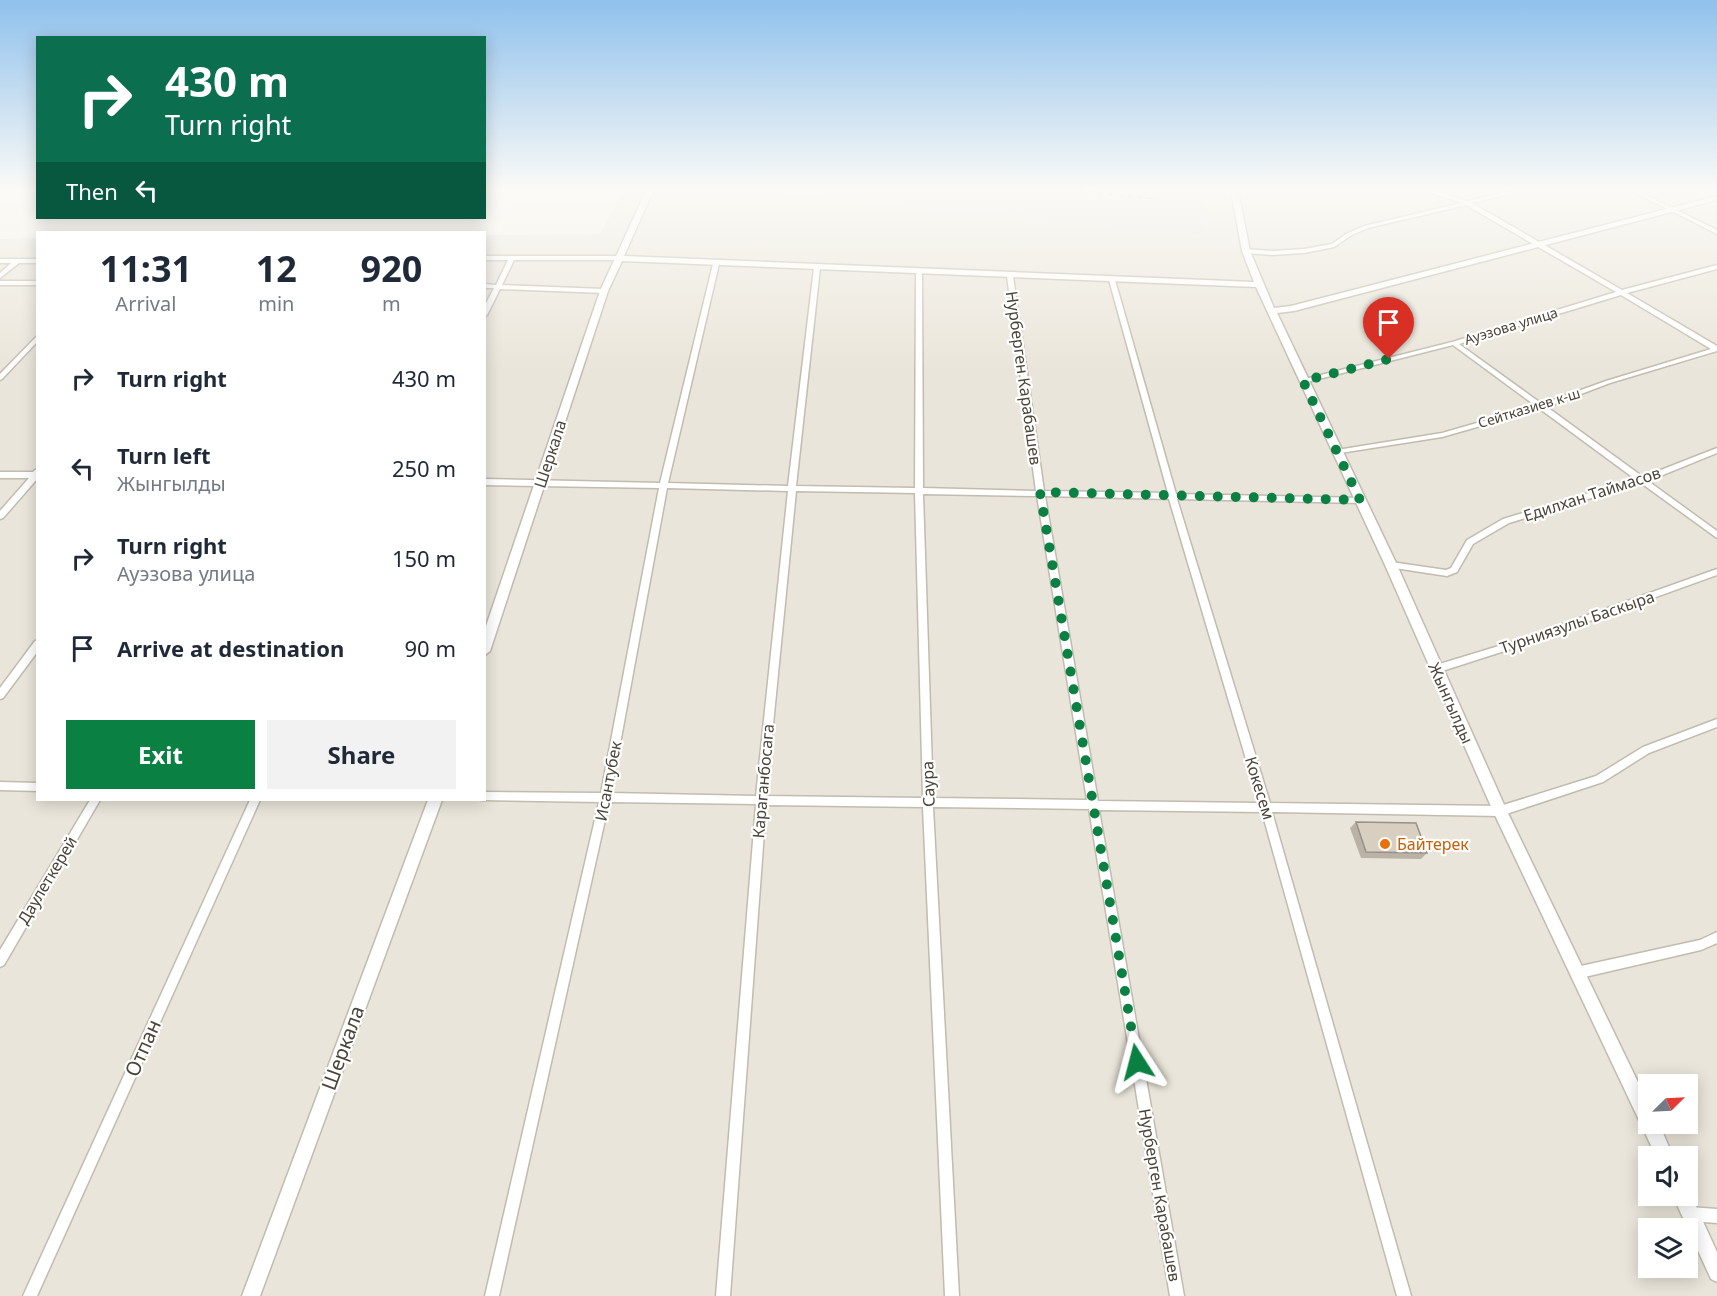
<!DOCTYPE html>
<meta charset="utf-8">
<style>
:root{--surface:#fff;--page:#f2f2f3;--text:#1f2937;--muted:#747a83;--accent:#0b8043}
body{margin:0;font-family:"Noto Sans",sans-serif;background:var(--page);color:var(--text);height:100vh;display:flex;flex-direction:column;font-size:22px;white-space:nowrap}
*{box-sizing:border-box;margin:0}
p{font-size:20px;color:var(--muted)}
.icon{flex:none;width:33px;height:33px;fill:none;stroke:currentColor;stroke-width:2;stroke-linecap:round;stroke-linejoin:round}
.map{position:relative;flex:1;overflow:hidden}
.panel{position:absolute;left:36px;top:231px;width:450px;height:570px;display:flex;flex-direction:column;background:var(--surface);border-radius:0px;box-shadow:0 3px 15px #0003}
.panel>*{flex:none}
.top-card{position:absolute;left:36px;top:36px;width:450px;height:183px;border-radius:0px;box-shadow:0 3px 15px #0003;background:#0b6e4f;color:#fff;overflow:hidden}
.needle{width:39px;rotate:66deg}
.buttons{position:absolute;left:1638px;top:1074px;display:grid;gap:12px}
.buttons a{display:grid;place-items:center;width:60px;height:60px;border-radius:0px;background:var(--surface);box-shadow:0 3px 15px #0003;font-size:30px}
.pin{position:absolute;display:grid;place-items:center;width:51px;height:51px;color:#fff;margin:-62px -26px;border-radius:50% 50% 50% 0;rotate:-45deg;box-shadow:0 0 6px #0007}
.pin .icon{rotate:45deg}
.me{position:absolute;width:66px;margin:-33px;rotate:351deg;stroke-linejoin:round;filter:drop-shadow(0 0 4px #0008)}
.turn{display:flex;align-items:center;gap:21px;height:126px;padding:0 30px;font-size:27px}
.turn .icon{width:78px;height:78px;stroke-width:2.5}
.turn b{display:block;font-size:42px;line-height:51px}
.then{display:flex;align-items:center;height:57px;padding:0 30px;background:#0003;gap:12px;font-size:22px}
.eta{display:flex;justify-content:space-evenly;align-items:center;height:102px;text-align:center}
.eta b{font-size:36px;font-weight:700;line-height:42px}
.cta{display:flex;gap:12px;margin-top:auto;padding:12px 30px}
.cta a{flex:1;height:69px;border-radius:0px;background:var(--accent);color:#fff;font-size:24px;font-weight:700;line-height:69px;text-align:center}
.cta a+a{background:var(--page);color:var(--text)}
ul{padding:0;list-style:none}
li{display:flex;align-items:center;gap:18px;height:90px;padding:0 30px}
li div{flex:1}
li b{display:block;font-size:22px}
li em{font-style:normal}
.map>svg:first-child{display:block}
.residential{fill:#eae5da;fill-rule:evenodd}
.industrial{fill:#e6e2dd}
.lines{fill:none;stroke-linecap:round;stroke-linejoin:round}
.minor-casing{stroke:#c2bbae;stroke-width:3}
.tertiary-casing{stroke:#c2bbae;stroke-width:3}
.minor{fill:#fff;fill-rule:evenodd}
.tertiary{fill:#fff;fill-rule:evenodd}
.rail{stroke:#9a9a9a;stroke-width:2;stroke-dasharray:5 5;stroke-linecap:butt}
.wall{fill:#bab2a6}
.building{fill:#d8cfc1;stroke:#979187;stroke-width:1.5}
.route{stroke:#0b8043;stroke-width:10;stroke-dasharray:0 18}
.food-dot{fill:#e8710a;stroke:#fff;stroke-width:2}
.labels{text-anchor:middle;stroke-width:4.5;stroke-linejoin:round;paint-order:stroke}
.far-street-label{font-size:14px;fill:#4b4439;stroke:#fff}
.street-label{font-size:16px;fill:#4b4439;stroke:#fff}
.food-label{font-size:16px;fill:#c56008;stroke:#fff;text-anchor:start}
.near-street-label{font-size:20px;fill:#4b4439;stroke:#fff}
</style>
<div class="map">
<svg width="1717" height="1296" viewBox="0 0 1717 1296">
<rect width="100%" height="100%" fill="#f6f3ec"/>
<path class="residential" d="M624 191H764L1204 235 1205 191H1717V1296H0V239L37 238 38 800H484L485 235 599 234ZM1648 1084H1688V1124H1648ZM1648 1156H1688V1196H1648ZM1648 1228H1688V1268H1648Z"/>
<path class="industrial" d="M821 191H1205L1204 235 832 199Z"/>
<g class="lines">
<defs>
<path id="minor" d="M1430 191H1436L1467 201 1511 191H1518V192L1472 203 1622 290 1717 265V269L1627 293 1717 346V351L1610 383 1547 407 1643 477 1717 448V453L1648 481 1717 531V538L1641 483 1509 523 1473 544 1457 572 1447 576 1388 567 1387 565 1388 563 1391 562 1446 570 1451 568 1467 540 1503 519 1635 479 1540 409 1442 437 1334 454V450H1337L1442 433 1536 406 1453 345 1303 383 1301 382V380L1452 342 1616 292 1466 205 1368 228 1350 236 1334 247 1304 253 1272 255 1246 253 1243 251 1246 249 1272 251 1304 249 1332 244 1346 234 1364 226 1461 203 1430 192ZM1621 295 1711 349 1606 381 1542 404 1459 344Z
M1632 191H1638L1717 230V234Z
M484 256H618L621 258 618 260H514L502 285 604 289 607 291 604 293 500 289 487 315 484 317V307L494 288H484V284L496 285 508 260H484Z
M0 259H38V263H19L0 278V273L11 263H0Z
M716 262 719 264 668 483 788 486 814 268 817 266 820 268 796 486 915 488 916 272 919 270 922 272 923 488 1036 491 1007 276 1010 274 1013 276 1044 491 1168 493 1109 280 1112 278 1115 280 1176 494 1363 498 1364 500 1360 503 1177 499 1270 803 1500 806 1596 776 1643 747 1717 719V727L1649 753 1603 782 1500 816 1272 812 1411 1296H1397L1262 812 1099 810 1184 1296H1170L1089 809 933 807 959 1296H945L923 807 766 805 730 1296H716L756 804 609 802 499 1296H485L599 802 481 800H484V792L601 793 659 488 484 485V479L660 483 713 264ZM667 488 788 491 756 796 611 793ZM796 491 915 493 923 798 766 796ZM923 494 1037 496 1087 800 933 798ZM1045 496 1169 499 1259 803 1098 801Z
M0 281H38V285H0Z
M38 335V341L2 379 0 380V374Z
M35 470H38V478L3 518 0 519V511L29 478H0V472H33Z
M1717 569V575L1520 646 1436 673 1433 672 1431 669 1433 666 1515 641Z
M38 640V651L3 698 0 699V688L35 641Z
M0 782 38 783V791L0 790Z
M90 800H100L4 965 0 967V950Z
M250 800H260L37 1296H23Z
M1717 932V943L1701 950 1576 979 1572 977 1570 973 1572 969 1576 967 1700 940Z
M1690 1207 1717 1209V1223L1690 1221 1685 1219 1683 1214 1685 1209Z"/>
<path id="tertiary" d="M646 191H653L624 256 1254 282 1242 251 1231 191H1238L1250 251 1274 308 1291 306 1717 196V200L1294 311 1277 313 1397 565 1506 809 1648 1103V1124H1659L1673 1156H1656L1493 811 1385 565 1256 287 622 261 608 291 490 651 484 656V632L600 291Z
M428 800H442L260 1296H242Z
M1688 1189 1717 1252V1282L1711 1279 1673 1196H1688Z"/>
</defs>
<use href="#minor" class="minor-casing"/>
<use href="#tertiary" class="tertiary-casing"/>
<use href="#minor" class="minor"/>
<use href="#tertiary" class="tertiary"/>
<path class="rail" d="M1078 191 1159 199"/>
</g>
<path class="wall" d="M1356 822 1427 853 1421 859 1361 858 1350 828Z"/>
<path class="building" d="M1356 822 1416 823 1427 853 1366 852Z"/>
<linearGradient id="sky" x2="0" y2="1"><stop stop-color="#8fc1ec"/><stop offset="0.51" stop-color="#fbfaf6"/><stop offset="1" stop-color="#fbfaf6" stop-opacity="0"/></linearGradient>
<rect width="1717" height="372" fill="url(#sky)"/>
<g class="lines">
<path class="route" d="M1137 1062 1040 492 1360 500 1303 381 1389 359"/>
</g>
<circle class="food-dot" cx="1385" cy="844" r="6"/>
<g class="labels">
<g class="far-street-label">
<text transform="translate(1511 326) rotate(-17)" y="5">Ауэзова улица</text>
<text transform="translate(1529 408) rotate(-17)" y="5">Сейтказиев к-ш</text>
</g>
<g class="street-label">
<text transform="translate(1024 378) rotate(82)" y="6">Нурберген Карабашев</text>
<text transform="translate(550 454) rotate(-72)" y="6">Шеркала</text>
<text transform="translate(1592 494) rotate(-18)" y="6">Едилхан Таймасов</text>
<text transform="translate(1577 622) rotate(-19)" y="6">Турниязулы Баскыра</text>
<text transform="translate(1451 703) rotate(66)" y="6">Жынгылды</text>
<text transform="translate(608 781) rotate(-79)" y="6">Исантубек</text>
<text transform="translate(763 781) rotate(-85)" y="6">Караганбосага</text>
<text transform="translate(928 784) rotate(-92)" y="6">Саура</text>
<text transform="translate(1260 788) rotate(73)" y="6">Кокесем</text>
<text transform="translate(47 880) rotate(-59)" y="6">Даулеткерей</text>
<text transform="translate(1160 1195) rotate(80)" y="6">Нурберген Карабашев</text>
</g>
<g class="food-label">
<text x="1397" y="850">Байтерек</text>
</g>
<g class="near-street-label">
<text transform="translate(143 1048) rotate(-66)" y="7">Отпан</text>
<text transform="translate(343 1048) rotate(-70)" y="7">Шеркала</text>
</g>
</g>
</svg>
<div class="buttons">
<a><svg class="needle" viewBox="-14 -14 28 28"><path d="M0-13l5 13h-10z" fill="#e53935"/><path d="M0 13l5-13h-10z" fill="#747a83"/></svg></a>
<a><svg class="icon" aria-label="sound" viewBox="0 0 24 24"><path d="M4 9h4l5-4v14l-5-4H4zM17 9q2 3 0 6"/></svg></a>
<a><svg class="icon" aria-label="layers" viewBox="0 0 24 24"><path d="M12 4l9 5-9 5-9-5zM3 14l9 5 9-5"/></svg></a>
</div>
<div class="pin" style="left:1389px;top:359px;background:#d93025"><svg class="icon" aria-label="arrive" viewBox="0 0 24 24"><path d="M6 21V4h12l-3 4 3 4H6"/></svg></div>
<svg class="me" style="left:1137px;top:1062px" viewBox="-20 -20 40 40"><path d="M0-17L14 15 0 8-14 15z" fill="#0b8043" stroke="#fff" stroke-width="4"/></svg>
<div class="top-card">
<div class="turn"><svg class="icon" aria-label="right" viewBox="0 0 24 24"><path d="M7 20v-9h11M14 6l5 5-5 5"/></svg><div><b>430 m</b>Turn right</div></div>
<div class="then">Then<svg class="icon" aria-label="left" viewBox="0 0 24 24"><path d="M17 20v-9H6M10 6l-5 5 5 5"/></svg></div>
</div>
<section class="panel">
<div class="eta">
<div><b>11:31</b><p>Arrival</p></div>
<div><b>12</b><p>min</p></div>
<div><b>920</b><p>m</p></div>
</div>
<ul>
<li><svg class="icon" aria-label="right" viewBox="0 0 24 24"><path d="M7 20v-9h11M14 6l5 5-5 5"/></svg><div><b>Turn right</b></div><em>430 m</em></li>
<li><svg class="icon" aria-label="left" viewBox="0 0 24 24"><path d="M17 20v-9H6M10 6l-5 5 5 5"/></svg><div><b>Turn left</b><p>Жынгылды</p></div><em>250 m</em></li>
<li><svg class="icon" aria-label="right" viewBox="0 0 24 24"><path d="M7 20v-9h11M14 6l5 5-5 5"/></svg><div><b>Turn right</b><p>Ауэзова улица</p></div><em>150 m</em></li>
<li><svg class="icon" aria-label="arrive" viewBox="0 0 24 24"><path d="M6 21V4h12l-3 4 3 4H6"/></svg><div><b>Arrive at destination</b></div><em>90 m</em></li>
</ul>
<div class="cta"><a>Exit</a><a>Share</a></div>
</section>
</div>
